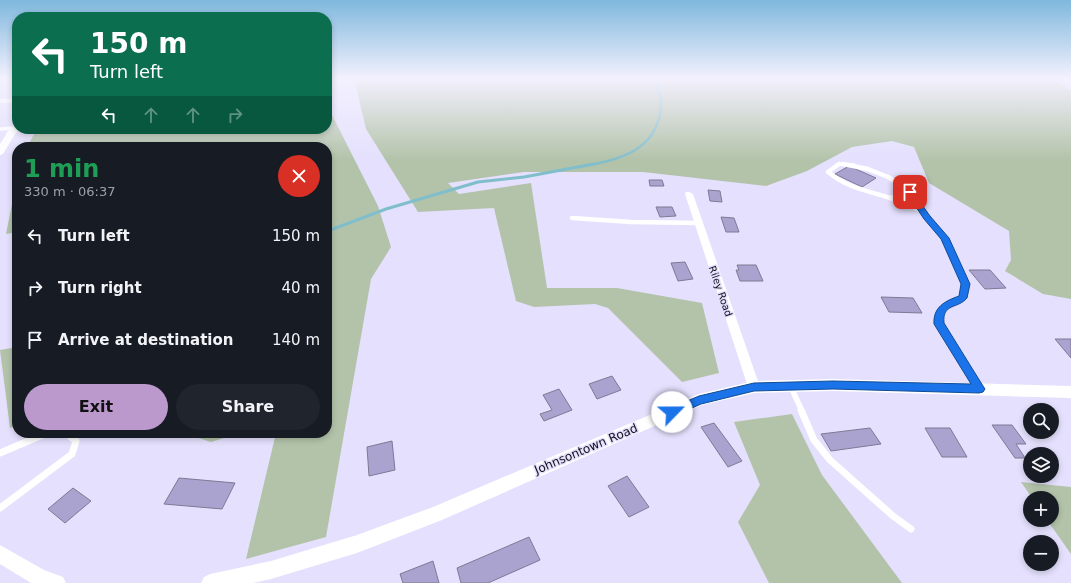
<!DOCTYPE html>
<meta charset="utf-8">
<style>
:root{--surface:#171b24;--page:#20242c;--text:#f1f3f6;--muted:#9ea1a6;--accent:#bb99cd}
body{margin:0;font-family:"DejaVu Sans",sans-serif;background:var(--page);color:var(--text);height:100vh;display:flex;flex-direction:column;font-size:15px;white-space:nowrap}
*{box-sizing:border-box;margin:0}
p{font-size:13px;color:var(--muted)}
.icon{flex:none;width:22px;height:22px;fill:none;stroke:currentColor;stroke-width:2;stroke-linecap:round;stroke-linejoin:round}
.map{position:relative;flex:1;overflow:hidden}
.drawer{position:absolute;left:12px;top:142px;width:320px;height:296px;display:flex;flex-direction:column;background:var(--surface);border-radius:16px;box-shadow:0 2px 6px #0003}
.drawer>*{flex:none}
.hud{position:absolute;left:12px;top:12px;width:320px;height:122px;border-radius:16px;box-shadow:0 2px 6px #0003;background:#0b6e4f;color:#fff;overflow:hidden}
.buttons{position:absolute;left:1023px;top:403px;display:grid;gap:8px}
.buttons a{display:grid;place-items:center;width:36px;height:36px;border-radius:50%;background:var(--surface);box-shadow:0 2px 6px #0003;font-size:20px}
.pin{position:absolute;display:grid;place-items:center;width:34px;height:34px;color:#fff;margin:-17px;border-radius:8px;box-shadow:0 2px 6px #0006}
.me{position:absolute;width:44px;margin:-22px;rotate:67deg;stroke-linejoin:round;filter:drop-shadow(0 0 3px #0008)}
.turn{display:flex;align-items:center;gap:14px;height:84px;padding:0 12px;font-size:18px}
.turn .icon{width:52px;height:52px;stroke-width:2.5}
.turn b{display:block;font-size:28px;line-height:34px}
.lanes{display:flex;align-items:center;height:38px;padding:0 12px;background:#0003;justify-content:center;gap:20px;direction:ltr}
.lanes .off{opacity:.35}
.round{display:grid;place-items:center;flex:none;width:42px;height:42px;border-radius:21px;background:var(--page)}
.overview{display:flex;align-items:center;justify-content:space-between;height:68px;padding:0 12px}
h1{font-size:24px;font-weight:800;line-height:30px;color:#1e9e55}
.primary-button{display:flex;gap:8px;margin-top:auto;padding:8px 12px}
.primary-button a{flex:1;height:46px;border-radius:24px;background:var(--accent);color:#111;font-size:16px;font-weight:800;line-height:46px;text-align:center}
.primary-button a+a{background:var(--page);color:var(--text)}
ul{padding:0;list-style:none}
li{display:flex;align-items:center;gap:12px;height:52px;padding:0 12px}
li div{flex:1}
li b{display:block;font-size:15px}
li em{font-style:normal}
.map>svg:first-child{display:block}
.green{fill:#b3c3aa}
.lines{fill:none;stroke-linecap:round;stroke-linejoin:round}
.stream-far1{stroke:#81becc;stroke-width:2.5}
.stream{stroke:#81becc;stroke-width:3}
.building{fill:#aaa3d0;stroke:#7e7a94}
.service-far3{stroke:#fff;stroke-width:3.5}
.service-far2{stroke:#fff;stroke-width:4.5}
.service-far1{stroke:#fff;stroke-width:5.5}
.service{stroke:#fff;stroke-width:7}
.minor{fill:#fff;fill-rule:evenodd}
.tertiary{fill:#fff;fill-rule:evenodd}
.route{fill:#1a73e8;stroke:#114b97}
.labels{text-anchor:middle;stroke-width:3;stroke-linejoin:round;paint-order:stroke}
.street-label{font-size:10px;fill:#110f18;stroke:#e4e0fd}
.near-street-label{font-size:12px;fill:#110f18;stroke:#e4e0fd}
</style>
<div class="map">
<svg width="1071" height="583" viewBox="0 0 1071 583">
<rect width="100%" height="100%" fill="#e4e0fd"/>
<path class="green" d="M354 78H1051L1071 90V299L1043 294 1005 271 1011 260 1009 231 929 183 914 147 892 141 852 147 807 171 766 186 643 172H524L448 183 459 194 531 183 547 288H617L702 303 719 373 682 382 608 308 595 304 534 307 516 301 494 208 418 212 366 129Z
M331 113 378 206 391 247 371 279 326 537 246 559 276 433H327V147H27L37 129H327V114Z
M17 179V232L6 234Z
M17 347V425L10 428 0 350Z
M792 414 822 475 902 583H769L738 522 760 485 734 422Z
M183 433H235L234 435 211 442Z
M1021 482 1071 487V554L1047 520H1052V498H1032Z"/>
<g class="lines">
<path class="stream-far1" d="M589 165C625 159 661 146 661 102 661 94 657 86 656 78"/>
<path class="stream" d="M333 229 386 209 478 182 524 177 594 164"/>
</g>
<path class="building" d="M849 166 876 178 862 187 835 174Z
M649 180H662L664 186H650Z
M708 190 720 191 722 202 710 201Z
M656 207H672L676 216 660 217Z
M721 217 734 218 739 232H726Z
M685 262 693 279 678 281 671 263Z
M737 265H756L763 281H740L736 270H739Z
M969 270H990L1006 288 985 289Z
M881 297 913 298 922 313 889 312Z
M1055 339H1071V358Z
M612 376 621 390 597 399 589 384Z
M559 389 572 410 544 421 540 414 552 410 543 395Z
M714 423 742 461 728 467 701 427Z
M992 425H1012L1026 444H1016L1025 458H1015Z
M870 428 881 444 831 451 821 434Z
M925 428H950L967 457H942Z
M392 441 395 470 369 476 367 447Z
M627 476 649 507 629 517 608 486Z
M179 478 235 483 222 509 164 504Z
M73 488 91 501 65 523 48 509Z
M529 537 540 560 488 583H461L457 568Z
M433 561 439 583H403L400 574Z"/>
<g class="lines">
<path class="service-far3" d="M0 129 15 128
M837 165 839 164 854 165"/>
<path class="service-far2" d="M839 164 828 172C849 189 866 190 890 198 901 201 912 207 922 211
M843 164 868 169 888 177 908 189 927 218 945 238 962 274
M891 198 910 192
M572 218 631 222 698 223"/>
<path class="service-far1" d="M962 273 966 284 963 298C950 303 940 309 939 324L979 388
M791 387 802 411"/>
<path class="service" d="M801 410 814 440 830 460 893 516 911 529
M0 453 47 433
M0 508 72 454 76 441 66 433"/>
<path class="minor" d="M1061 78 1071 79V84Z
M0 99H17V103H0Z
M686 192H689L693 194 760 387 758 390 754 392 750 390 748 387 685 194Z"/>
<path class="tertiary" d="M17 124V129H20L15 134 3 154 0 155V144L8 131Z
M833 379 1071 386V398L833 391 754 393 702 405 442 520 357 553 271 579 253 583H201L204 577 210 574 271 561 357 535 433 507 699 394 754 381Z
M0 545 44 570 63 577 66 583H31L0 564Z"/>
</g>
<linearGradient id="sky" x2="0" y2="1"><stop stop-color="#7fb8dd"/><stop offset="0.49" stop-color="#f3f1fe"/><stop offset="1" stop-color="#f3f1fe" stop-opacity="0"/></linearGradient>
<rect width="1071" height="160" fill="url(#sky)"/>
<path class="route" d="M910 190 912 191 930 216 949 238 970 284 967 298C958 309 942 303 944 323L983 386 985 389 983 392 979 393 833 389 754 391 701 404 672 417 668 415 666 412 668 409 699 396 754 383 833 381 971 384 934 324C933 307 945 301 959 296L961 284 941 239 924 219 906 192Z"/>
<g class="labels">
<g class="street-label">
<text transform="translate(721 291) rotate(71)" y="4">Riley Road</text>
</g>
<g class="near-street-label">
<text transform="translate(586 449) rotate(-23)" y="4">Johnsontown Road</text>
</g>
</g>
</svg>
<div class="buttons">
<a><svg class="icon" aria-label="search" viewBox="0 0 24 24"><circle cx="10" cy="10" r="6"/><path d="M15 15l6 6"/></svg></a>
<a><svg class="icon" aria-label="layers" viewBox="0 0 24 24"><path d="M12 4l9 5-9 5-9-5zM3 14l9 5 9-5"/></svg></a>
<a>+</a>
<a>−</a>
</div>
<div class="pin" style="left:910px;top:192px;background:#d93025"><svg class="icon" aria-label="arrive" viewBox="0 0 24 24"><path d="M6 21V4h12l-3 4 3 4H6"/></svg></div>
<svg class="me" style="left:672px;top:412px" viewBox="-20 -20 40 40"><circle r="19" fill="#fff"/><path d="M0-13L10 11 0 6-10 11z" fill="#1a73e8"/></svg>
<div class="hud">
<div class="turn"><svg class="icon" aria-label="left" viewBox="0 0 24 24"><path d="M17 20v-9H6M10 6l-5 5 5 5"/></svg><div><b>150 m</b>Turn left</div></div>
<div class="lanes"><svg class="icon" aria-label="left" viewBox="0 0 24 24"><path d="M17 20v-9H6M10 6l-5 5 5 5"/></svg><svg class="icon off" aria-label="ahead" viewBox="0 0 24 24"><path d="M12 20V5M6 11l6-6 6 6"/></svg><svg class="icon off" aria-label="ahead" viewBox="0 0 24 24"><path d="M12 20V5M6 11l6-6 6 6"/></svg><svg class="icon off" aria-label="right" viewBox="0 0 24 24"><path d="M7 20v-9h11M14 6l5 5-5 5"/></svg></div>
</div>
<section class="drawer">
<div class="overview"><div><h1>1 min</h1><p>330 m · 06:37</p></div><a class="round" style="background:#d93025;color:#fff"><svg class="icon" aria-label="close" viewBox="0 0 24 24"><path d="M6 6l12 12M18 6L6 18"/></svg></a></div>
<ul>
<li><svg class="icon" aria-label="left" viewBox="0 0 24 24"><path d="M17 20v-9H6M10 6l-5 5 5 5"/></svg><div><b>Turn left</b></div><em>150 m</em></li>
<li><svg class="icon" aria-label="right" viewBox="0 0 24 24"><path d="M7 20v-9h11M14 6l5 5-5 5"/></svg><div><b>Turn right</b></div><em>40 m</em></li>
<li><svg class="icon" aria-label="arrive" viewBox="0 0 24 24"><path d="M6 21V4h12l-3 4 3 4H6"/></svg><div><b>Arrive at destination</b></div><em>140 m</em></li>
</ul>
<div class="primary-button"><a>Exit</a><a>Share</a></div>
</section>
</div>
